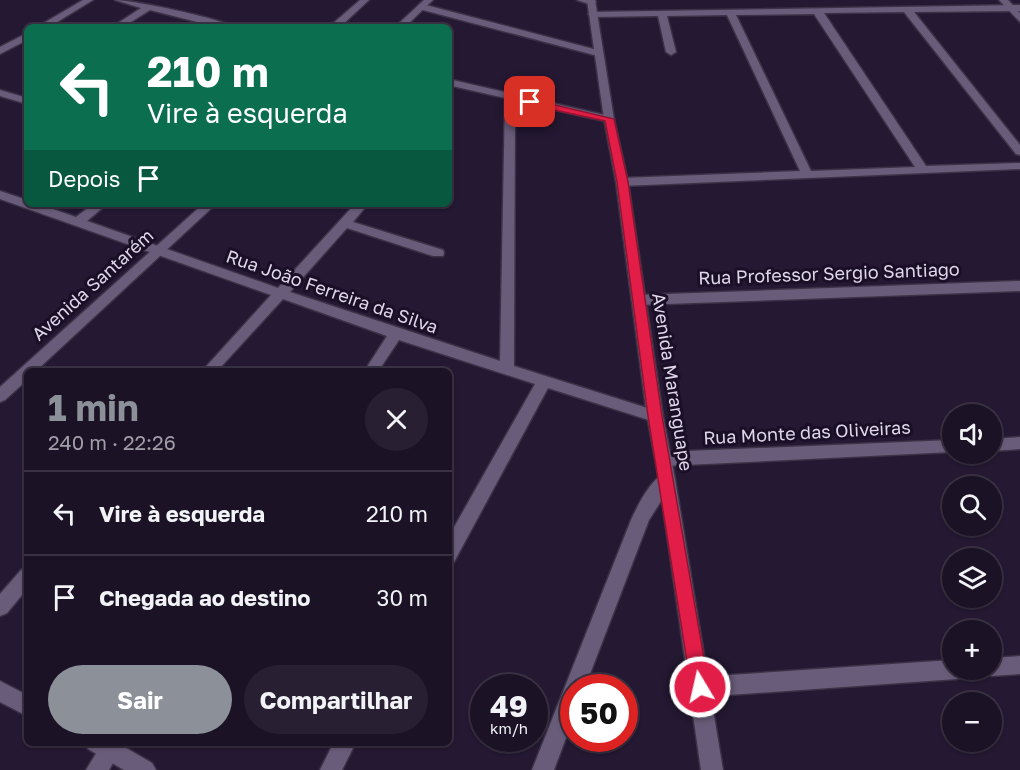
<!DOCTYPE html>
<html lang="pt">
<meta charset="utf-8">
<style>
:root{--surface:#1b1226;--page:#282032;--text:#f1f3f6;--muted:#a09ea7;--line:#393243;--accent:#8c9099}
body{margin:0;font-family:"Golos Text",sans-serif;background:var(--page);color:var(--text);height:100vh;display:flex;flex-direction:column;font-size:22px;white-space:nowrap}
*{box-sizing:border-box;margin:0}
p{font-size:20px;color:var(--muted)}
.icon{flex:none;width:33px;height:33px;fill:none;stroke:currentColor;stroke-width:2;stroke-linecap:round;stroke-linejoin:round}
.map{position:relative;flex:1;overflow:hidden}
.side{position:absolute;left:24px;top:368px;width:428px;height:378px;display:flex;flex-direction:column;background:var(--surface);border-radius:9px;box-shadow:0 2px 4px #0004,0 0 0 2px var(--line)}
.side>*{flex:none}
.top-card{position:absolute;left:24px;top:24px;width:428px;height:183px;border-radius:9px;box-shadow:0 2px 4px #0004,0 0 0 2px var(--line);background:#0b6e4f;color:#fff;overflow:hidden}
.tools{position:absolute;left:942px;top:404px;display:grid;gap:12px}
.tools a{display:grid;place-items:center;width:60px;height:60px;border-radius:50%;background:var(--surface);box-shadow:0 2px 4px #0004,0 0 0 2px var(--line);font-size:30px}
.speed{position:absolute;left:470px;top:674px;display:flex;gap:12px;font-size:30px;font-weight:700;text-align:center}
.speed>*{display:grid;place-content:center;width:78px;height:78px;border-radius:50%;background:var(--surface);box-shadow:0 2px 4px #0004,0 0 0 2px var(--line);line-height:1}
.speed small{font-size:15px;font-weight:400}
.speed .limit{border:9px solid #d22;background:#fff;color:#111}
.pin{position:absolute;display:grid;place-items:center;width:51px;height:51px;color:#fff;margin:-26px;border-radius:12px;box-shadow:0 3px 9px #0006}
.me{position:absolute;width:66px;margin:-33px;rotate:351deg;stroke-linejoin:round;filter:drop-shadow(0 0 4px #0008)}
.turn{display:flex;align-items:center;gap:21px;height:126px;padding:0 24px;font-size:27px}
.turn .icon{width:78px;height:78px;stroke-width:2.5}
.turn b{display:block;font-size:42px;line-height:51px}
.then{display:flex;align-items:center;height:57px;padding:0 24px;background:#0003;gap:12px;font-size:22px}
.round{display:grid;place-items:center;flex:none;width:63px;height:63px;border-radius:32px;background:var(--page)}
.overview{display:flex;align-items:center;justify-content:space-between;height:102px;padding:0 24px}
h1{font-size:36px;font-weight:700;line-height:45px;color:var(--accent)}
.action{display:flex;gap:12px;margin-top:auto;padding:12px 24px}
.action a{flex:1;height:69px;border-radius:36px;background:var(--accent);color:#fff;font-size:24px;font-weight:700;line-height:69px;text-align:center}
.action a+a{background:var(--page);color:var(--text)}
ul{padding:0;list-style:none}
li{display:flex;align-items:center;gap:18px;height:84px;padding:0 24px;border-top:2px solid var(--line)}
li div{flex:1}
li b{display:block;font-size:22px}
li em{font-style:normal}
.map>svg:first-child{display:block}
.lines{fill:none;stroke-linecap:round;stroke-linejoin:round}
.street-casing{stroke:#3b3247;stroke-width:3}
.secondary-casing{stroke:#3b3247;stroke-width:3}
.street{fill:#695c7a;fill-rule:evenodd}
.secondary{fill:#695c7a;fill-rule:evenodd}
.route{fill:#e11d48;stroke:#92132f;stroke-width:1.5}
.labels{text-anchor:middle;stroke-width:6;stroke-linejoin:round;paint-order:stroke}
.street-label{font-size:18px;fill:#ded7e9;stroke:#1b0f28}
</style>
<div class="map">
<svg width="1020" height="770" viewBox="0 0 1020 770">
<rect width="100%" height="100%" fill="#241832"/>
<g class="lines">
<defs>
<path id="street" d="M83 0H93L49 27H37Z
M115 0C132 0 220 18 233 27H217L150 10 123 27H112L141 8Z
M360 0H369L340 27H329Z
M577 0H595L596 2 592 5Z
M422 4 601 51 603 53 598 56 419 9V5Z
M1020 5V11L914 12 1020 145V155L1016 154 904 12 824 13 926 166 1020 163V169L622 186 616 182 622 178 800 171 727 15 667 16 676 52 671 55 666 52 658 16 593 17 588 14 590 12ZM814 14 915 167 811 171 736 15Z
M27 33V40L0 54V47Z
M448 79 609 116 614 119 609 122 515 101 514 366 660 412 663 416 660 420 655 422 548 388 454 562 448 564V538L535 384 399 340 379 370H365L387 336 283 299 218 370H203L271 295 0 199V191L27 200V204H38L76 217 93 204H107L87 221 278 288 355 204H368L353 222 443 250 444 253 443 256H433L347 228 290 292 500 361 505 98 448 85Z
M0 90 27 98V104L0 96Z
M1020 281V291L639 305 632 300 639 295Z
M1020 437V449L992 451V439Z
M952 440V452L664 466 658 464 656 459 658 454 664 452Z
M667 472 673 474 675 479 649 520 585 687H573V719L554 770H532L631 520C638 505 651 478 667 472Z
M27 568V589L7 613 0 616V594L21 570Z
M1020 656V674L992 676 985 674 983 669H992V658Z
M952 660V669H967L964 676 957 679 700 697 693 694 690 687 693 680 700 677Z
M103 742H125L109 770H86Z
M334 742H356L342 770H320Z"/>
<path id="secondary" d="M424 0H433L405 27H395Z
M587 0H595L614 119 628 182 663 416 675 479 723 770H701L659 479 647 416 616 182 604 119Z
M999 0H1008L1020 13V22Z
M203 204H216L37 370H27V380L5 400 0 402V387Z
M0 681 27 695V716L0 702Z
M85 742H116L152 763 156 770H124L88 749Z"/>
</defs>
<use href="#street" class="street-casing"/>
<use href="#secondary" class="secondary-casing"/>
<use href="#street" class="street"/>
<use href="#secondary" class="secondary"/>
</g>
<path class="route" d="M530 99 614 119 628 182 662 416 709 687 707 694 700 696 694 694 691 687 648 416 617 182 605 121 526 104V100Z"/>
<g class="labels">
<g class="street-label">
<text transform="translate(829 274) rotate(-2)" y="6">Rua Professor Sergio Santiago</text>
<text transform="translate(93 285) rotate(-42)" y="6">Avenida Santarém</text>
<text transform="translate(332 292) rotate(19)" y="6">Rua João Ferreira da Silva</text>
<text transform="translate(672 382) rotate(81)" y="6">Avenida Maranguape</text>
<text transform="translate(807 433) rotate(-3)" y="6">Rua Monte das Oliveiras</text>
</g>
</g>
</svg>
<div class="tools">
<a><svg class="icon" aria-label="sound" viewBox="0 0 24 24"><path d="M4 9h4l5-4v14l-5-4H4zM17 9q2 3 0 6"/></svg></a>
<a><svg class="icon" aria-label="search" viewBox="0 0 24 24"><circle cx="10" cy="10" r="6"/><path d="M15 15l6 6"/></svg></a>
<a><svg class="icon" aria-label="layers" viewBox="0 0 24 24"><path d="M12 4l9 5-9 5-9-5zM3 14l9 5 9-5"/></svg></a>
<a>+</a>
<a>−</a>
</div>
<div class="speed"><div>49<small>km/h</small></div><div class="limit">50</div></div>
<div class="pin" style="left:530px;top:102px;background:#d93025"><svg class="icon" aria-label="arrive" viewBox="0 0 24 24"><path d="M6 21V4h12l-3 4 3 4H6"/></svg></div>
<svg class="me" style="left:700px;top:687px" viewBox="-20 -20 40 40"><circle r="17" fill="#e11d48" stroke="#fff" stroke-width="3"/><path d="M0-11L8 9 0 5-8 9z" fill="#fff"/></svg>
<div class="top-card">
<div class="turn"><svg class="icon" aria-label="left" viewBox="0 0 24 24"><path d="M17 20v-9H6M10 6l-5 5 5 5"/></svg><div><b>210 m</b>Vire à esquerda</div></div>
<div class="then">Depois<svg class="icon" aria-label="arrive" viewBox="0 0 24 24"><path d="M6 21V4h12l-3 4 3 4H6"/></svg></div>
</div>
<section class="side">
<div class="overview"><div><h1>1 min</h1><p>240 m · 22:26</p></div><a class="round"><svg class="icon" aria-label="close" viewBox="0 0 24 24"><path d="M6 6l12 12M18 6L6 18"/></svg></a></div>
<ul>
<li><svg class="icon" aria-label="left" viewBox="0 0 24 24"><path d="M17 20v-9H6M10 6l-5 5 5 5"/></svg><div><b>Vire à esquerda</b></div><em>210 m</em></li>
<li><svg class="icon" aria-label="arrive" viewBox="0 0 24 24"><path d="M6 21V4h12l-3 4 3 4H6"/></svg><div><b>Chegada ao destino</b></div><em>30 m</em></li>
</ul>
<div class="action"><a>Sair</a><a>Compartilhar</a></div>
</section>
</div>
